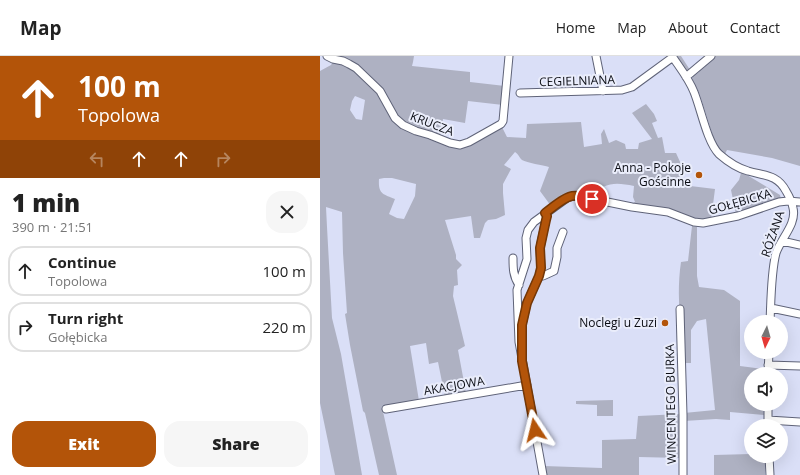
<!DOCTYPE html>
<meta charset="utf-8">
<style>
:root{--surface:#fff;--page:#f6f6f6;--text:#222;--muted:#767676;--line:#e0e0e0;--accent:#b35409}
body{margin:0;font-family:"Open Sans",sans-serif;background:var(--page);color:var(--text);height:100vh;display:flex;flex-direction:column;font-size:15px;white-space:nowrap}
*{box-sizing:border-box;margin:0}
p{font-size:13px;color:var(--muted)}
.icon{flex:none;width:22px;height:22px;fill:none;stroke:currentColor;stroke-width:2;stroke-linecap:round;stroke-linejoin:round}
.map{position:relative;flex:1;overflow:hidden}
.panel{display:flex;flex-direction:column;background:var(--surface);width:320px}
.panel>*{flex:none}
.banner{background:#b35409;color:#fff;overflow:hidden}
.needle{width:26px;rotate:185deg}
.controls{position:absolute;left:424px;top:259px;display:grid;gap:8px}
.controls a{display:grid;place-items:center;width:44px;height:44px;border-radius:50%;background:var(--surface);box-shadow:0 4px 16px #0002;font-size:20px}
.pin{position:absolute;display:grid;place-items:center;width:34px;height:34px;color:#fff;margin:-17px;border:2px solid #fff;border-radius:50%;box-shadow:0 1px 4px #0007}
.me{position:absolute;width:44px;margin:-22px;rotate:350deg;stroke-linejoin:round;filter:drop-shadow(0 0 3px #0008)}
.turn{display:flex;align-items:center;gap:14px;height:84px;padding:0 12px;font-size:18px}
.turn .icon{width:52px;height:52px;stroke-width:2.5}
.turn b{display:block;font-size:28px;line-height:34px}
.lanes{display:flex;align-items:center;height:38px;padding:0 12px;background:#0003;justify-content:center;gap:20px;direction:ltr}
.lanes .off{opacity:.35}
.round{display:grid;place-items:center;flex:none;width:42px;height:42px;border-radius:16px;background:var(--page)}
.headline{display:flex;align-items:center;justify-content:space-between;height:68px;padding:0 12px}
h1{font-size:24px;font-weight:800;line-height:30px}
.action{display:flex;gap:8px;margin-top:auto;padding:8px 12px}
.action a{flex:1;height:46px;border-radius:16px;background:var(--accent);color:#fff;font-size:16px;font-weight:800;line-height:46px;text-align:center}
.action a+a{background:var(--page);color:var(--text)}
ul{padding:0;list-style:none}
li{display:flex;align-items:center;gap:12px;height:50px;margin:0 8px 6px;padding:0 4px;border:2px solid var(--line);border-radius:16px}
li div{flex:1}
li b{display:block;font-size:15px}
li em{font-style:normal}
header{display:flex;align-items:center;gap:24px;box-sizing:border-box;height:56px;padding:0 20px;background:var(--surface);border-bottom:1px solid var(--line)}
header strong{font-size:19px}
nav{display:flex;gap:22px;margin-inline-start:auto;font-size:14px}
main{display:flex;flex:1;min-height:0}
.map>svg:first-child{display:block}
.green{fill:#aeb1c2;fill-rule:evenodd}
.lines{fill:none;stroke-linecap:round;stroke-linejoin:round}
.minor-casing{stroke:#5f6378;stroke-width:9}
.minor{stroke:#fff;stroke-width:7}
.route-casing{stroke:#743706;stroke-width:10}
.route{stroke:#b35409;stroke-width:7}
.poi-dot{fill:#b35409;stroke:#eaedfb;stroke-width:1.5}
.labels{text-anchor:middle;stroke-width:4;stroke-linejoin:round;paint-order:stroke}
.street-label{font-size:12px;fill:#0a0c13;stroke:#eaedfb}
.poi-label{font-size:12px;fill:#0a0c13;stroke:#eaedfb;text-anchor:end}
</style>
<header>
<strong>Map</strong>
<nav><a>Home</a><a>Map</a><a>About</a><a>Contact</a></nav>
</header>
<main>
<section class="panel">
<div class="banner">
<div class="turn"><svg class="icon" aria-label="ahead" viewBox="0 0 24 24"><path d="M12 20V5M6 11l6-6 6 6"/></svg><div><b>100 m</b>Topolowa</div></div>
<div class="lanes"><svg class="icon off" aria-label="left" viewBox="0 0 24 24"><path d="M17 20v-9H6M10 6l-5 5 5 5"/></svg><svg class="icon" aria-label="ahead" viewBox="0 0 24 24"><path d="M12 20V5M6 11l6-6 6 6"/></svg><svg class="icon" aria-label="ahead" viewBox="0 0 24 24"><path d="M12 20V5M6 11l6-6 6 6"/></svg><svg class="icon off" aria-label="right" viewBox="0 0 24 24"><path d="M7 20v-9h11M14 6l5 5-5 5"/></svg></div>
</div>
<div class="headline"><div><h1>1 min</h1><p>390 m · 21:51</p></div><a class="round"><svg class="icon" aria-label="close" viewBox="0 0 24 24"><path d="M6 6l12 12M18 6L6 18"/></svg></a></div>
<ul>
<li><svg class="icon" aria-label="ahead" viewBox="0 0 24 24"><path d="M12 20V5M6 11l6-6 6 6"/></svg><div><b>Continue</b><p>Topolowa</p></div><em>100 m</em></li>
<li><svg class="icon" aria-label="right" viewBox="0 0 24 24"><path d="M7 20v-9h11M14 6l5 5-5 5"/></svg><div><b>Turn right</b><p>Gołębicka</p></div><em>220 m</em></li>
</ul>
<div class="action"><a>Exit</a><a>Share</a></div>
</section>
<div class="map">
<svg width="480" height="419" viewBox="0 0 480 419">
<rect width="100%" height="100%" fill="#dadff7"/>
<path class="green" d="M9 0H94L93 6 92 10 150 16V26L185 30 183 49 148 45 145 67 123 63 120 81 97 74 80 63 42 16Z
M357 0H361L370 14 366 15Z
M395 0H480V110L452 102 407 94 405 98 399 92 393 81 380 39 372 23 373 20 379 16 382 9Z
M14 4 29 9 59 35 72 61 142 90H148L182 71 187 81 206 82 207 68 261 66 264 91 282 88 281 78 284 73 289 87 296 84 305 88 306 93H318L319 87 332 83 312 57 326 48 334 58 337 65 332 67 338 82 342 81 345 97H356L361 108 362 129 395 133 391 164H376L350 153 338 151 309 148 315 146 313 141 314 130C302 128 294 126 283 131L282 143 258 137 231 150 220 135 229 111C223 109 207 107 202 104 199 101 199 99 195 96L184 109 191 113 183 128V137L185 159 176 163 168 164 165 167 160 182H154L151 160 125 164 136 199V203L142 209 137 214 138 229 134 230 133 240 145 290 138 294 146 337 125 341 118 306 109 308 106 287 90 290 99 345 62 351 77 419H59L45 357 43 355 30 289 25 258 27 257 23 197 22 156 6 151 7 171 12 262 21 298 42 419H15L0 347V15L11 9ZM35 40 45 44 42 64 36 63 30 54 32 45ZM64 122H72L96 128 95 140 84 163 77 162 69 158 75 143C63 138 58 138 59 123Z
M421 117 427 119 460 139 461 143 416 158 411 134 419 124Z
M372 170 377 171V220L379 231 404 234 420 245V310L443 313V318H431V348H443L444 359 410 356V364L396 363 364 365V357L395 354 386 263 377 265 371 274V307H363C361 274 356 239 361 206L368 205Z
M293 344V360H277V349L256 348V345Z
M361 358V402L319 401V419H225L224 410 282 412V384L316 383 318 360Z
M431 398V400H445V419H394V399Z"/>
<g class="lines">
<defs>
<path id="minor" d="M7 0 13 3 23 5 29 8 36 12 60 35 75 62 83 69 96 75 110 79 130 87 140 89 149 86 181 68 183 65 189 0
M276 0 283 35
M352 0C360 12 369 23 374 36 381 53 387 86 399 98 407 105 417 112 428 115 444 120 457 118 466 135 469 140 472 146 473 152 477 168 461 182 456 197 451 216 451 245 450 266
M366 21 391 0
M200 37 302 34 312 31 353 1
M462 185 480 189
M193 202C193 212 193 220 199 229
M219 220H223L234 215 237 201V192L243 176
M451 252 480 258
M360 253 363 359V419
M202 274V269L207 247 219 220 221 212 220 192 226 163 227 160 225 157
M448 309 480 310
M448 318 449 296
M66 353 207 329
M448 364 480 366
M448 370V348
M449 400 450 419
M223 419 199 286 197 234 207 203 206 182 208 174 214 166 247 142 253 140H258L312 151 348 156 374 166 383 167 418 160 459 146 468 145 480 146"/>
</defs>
<use href="#minor" class="minor-casing"/>
<use href="#minor" class="minor"/>
</g>
<g class="lines">
<defs>
<path id="route" d="M215 374 202 305V269L207 247 219 220 221 212 220 192 226 164 227 160 225 157C232 152 244 141 252 140 259 139 266 141 272 143"/>
</defs>
<use href="#route" class="route-casing"/>
<use href="#route" class="route"/>
</g>
<g class="poi-dot">
<circle cx="379" cy="119" r="4"/>
<circle cx="345" cy="267" r="4"/>
</g>
<g class="labels">
<g class="street-label">
<text transform="translate(257 25) rotate(-2)" y="4">CEGIELNIANA</text>
<text transform="translate(112 68) rotate(21)" y="4">KRUCZA</text>
<text transform="translate(420 146) rotate(-16)" y="4">GOŁĘBICKA</text>
<text transform="translate(453 178) rotate(-71)" y="4">RÓŻANA</text>
<text transform="translate(134 330) rotate(-10)" y="4">AKACJOWA</text>
<text transform="translate(351 348) rotate(-91)" y="4">WINCENTEGO BURKA</text>
</g>
<g class="poi-label">
<text x="371" y="116">Anna - Pokoje<tspan x="371" dy="14">Gościnne</tspan></text>
<text x="337" y="271">Noclegi u Zuzi</text>
</g>
</g>
</svg>
<div class="controls">
<a><svg class="needle" viewBox="-14 -14 28 28"><path d="M0-13l5 13h-10z" fill="#e53935"/><path d="M0 13l5-13h-10z" fill="#767676"/></svg></a>
<a><svg class="icon" aria-label="sound" viewBox="0 0 24 24"><path d="M4 9h4l5-4v14l-5-4H4zM17 9q2 3 0 6"/></svg></a>
<a><svg class="icon" aria-label="layers" viewBox="0 0 24 24"><path d="M12 4l9 5-9 5-9-5zM3 14l9 5 9-5"/></svg></a>
</div>
<div class="pin" style="left:272px;top:143px;background:#d93025"><svg class="icon" aria-label="arrive" viewBox="0 0 24 24"><path d="M6 21V4h12l-3 4 3 4H6"/></svg></div>
<svg class="me" style="left:215px;top:374px" viewBox="-20 -20 40 40"><path d="M0-17L14 15 0 8-14 15z" fill="#b35409" stroke="#fff" stroke-width="4"/></svg>
</div>
</main>
